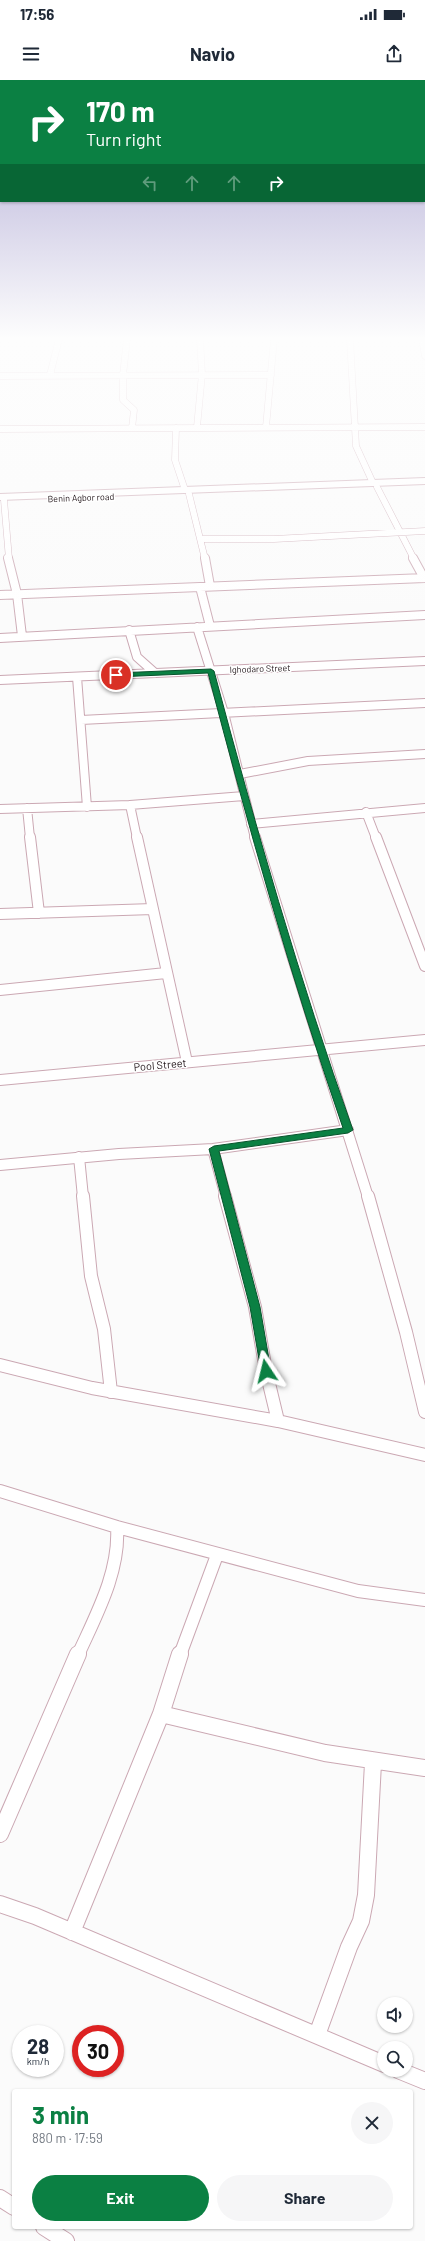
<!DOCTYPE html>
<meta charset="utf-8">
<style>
:root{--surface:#fff;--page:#f6f6f7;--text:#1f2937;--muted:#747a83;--accent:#0b8043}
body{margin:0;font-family:Barlow,sans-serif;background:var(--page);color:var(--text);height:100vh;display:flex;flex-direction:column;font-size:15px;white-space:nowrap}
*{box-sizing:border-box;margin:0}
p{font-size:13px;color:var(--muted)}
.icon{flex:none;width:22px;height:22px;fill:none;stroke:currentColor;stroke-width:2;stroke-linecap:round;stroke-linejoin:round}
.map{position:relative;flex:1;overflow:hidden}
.details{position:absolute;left:12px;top:2009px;width:401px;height:140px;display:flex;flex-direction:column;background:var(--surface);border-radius:4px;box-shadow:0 1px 3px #0004}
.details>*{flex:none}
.guide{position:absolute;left:0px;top:0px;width:425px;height:122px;box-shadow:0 1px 3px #0004;background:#0b8043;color:#fff;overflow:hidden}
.buttons{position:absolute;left:377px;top:1917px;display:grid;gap:8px}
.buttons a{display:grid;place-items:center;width:36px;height:36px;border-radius:50%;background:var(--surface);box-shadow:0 1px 3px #0004;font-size:20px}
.speed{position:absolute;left:12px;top:1945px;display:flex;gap:8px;font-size:20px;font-weight:700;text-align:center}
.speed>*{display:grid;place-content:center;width:52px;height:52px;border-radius:50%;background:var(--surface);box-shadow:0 1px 3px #0004;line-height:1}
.speed small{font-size:10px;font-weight:400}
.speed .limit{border:6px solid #d22;background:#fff;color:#111}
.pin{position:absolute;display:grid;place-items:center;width:34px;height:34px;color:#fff;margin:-17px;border:2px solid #fff;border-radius:50%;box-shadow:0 1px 4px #0007}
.me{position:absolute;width:44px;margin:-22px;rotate:350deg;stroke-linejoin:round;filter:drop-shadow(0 0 3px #0008)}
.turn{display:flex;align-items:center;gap:14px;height:84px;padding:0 20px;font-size:18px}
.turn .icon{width:52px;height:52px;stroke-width:2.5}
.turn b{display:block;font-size:28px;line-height:34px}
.lanes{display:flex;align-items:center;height:38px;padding:0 20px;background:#0003;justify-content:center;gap:20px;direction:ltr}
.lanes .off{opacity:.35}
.round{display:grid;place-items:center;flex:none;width:42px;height:42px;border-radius:21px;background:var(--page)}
.head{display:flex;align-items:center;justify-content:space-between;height:68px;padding:0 20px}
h1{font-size:24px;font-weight:700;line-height:30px;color:var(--accent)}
.button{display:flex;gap:8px;margin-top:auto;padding:8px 20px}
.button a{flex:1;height:46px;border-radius:24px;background:var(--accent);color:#fff;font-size:16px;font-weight:700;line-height:46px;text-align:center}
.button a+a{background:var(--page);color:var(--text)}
.status{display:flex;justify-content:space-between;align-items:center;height:28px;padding:0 20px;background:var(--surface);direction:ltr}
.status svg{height:11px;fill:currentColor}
header{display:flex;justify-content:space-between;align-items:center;height:52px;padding:0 20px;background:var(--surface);font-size:18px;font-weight:700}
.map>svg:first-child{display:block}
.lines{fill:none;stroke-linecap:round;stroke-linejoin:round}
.minor-far4-casing{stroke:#cba8b3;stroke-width:7}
.minor-far3-casing{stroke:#cba8b3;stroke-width:10}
.minor-far2-casing{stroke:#cba8b3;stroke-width:12}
.minor-far1-casing{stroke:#cba8b3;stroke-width:14}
.minor-casing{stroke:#cba8b3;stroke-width:18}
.trunk-casing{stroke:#cba8b3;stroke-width:2}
.minor-far4{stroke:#fff;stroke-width:6}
.minor-far3{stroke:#fff;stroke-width:8}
.minor-far2{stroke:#fff;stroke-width:10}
.minor-far1{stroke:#fff;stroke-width:12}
.minor{stroke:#fff;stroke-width:16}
.trunk{fill:#fff;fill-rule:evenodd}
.route{fill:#0b8043;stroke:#07532c}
.labels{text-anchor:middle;stroke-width:3;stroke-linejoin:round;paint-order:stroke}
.far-street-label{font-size:9px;fill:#201418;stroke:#fff}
.street-label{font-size:11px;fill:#201418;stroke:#fff}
</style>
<div class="status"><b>17:56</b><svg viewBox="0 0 49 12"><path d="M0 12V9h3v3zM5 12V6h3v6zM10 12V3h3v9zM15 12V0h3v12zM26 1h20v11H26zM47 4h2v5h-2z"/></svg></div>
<header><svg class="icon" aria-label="menu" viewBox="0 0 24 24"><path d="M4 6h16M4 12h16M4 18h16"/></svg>Navio<svg class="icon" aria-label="share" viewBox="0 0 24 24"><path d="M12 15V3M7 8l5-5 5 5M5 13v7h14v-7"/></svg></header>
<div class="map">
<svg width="425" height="2161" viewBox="0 0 425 2161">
<rect width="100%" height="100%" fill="#fbfbfb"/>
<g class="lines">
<defs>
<path id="minor-far4" d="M127 259 123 295V320L134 330 132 348
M350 259 356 366 373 403
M422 259 425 276
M50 295 59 259
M0 296 271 295
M197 347 202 294 200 259
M266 347 274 259
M176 348 175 380 185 410
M0 349 425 347
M377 407 414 479
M189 414 205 479
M4 420 9 479
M201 459H274L425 451"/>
<path id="minor-far3" d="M8 478 17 514 22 556
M205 478 210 506
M413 478 424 498
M200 507 210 546
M0 515 425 498
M197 547 224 633 255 758
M129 550 137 577 155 593
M0 558 425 535
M77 597 87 727
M0 600 425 581
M81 640 425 623
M240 694 308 681 425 674
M130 725 137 758
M27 728 30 758
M0 729 130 725 244 716
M366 732 376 758
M251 744 425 728"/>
<path id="minor-far2" d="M30 757 39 833
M137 757 187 982
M255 757 368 1117
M376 757 425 886
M0 834 153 829
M0 910 166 893
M0 1000 425 960
M213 1069 226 1117
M79 1077 83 1117
M0 1085 119 1074 213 1069 348 1050"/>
<path id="minor-far1" d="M83 1116 91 1196 104 1249 111 1312
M225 1116 255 1227 266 1291 278 1341
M368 1116 406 1252 425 1332
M0 1285 92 1308 278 1341 425 1375
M0 1411 117 1447 358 1511 425 1520
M78 1575C96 1535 120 1492 117 1447
M180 1575 217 1475"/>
<path id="minor" d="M180 1574 161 1634 325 1673 425 1688
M0 1754 78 1574
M0 1824 35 1836 384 1984
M72 1852 161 1634
M317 1955 349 1867 361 1841 366 1815 373 1683
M398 1990 425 2001
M0 2118 14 2127
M44 2147 66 2161"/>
<path id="trunk" d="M425 398V404L0 420V414Z"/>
</defs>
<use href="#minor-far4" class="minor-far4-casing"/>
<use href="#minor-far3" class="minor-far3-casing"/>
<use href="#minor-far2" class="minor-far2-casing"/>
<use href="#minor-far1" class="minor-far1-casing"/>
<use href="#minor" class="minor-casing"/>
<use href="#trunk" class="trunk-casing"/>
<use href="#minor-far4" class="minor-far4"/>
<use href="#minor-far3" class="minor-far3"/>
<use href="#minor-far2" class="minor-far2"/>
<use href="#minor-far1" class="minor-far1"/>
<use href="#minor" class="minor"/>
<use href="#trunk" class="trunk"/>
</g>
<linearGradient id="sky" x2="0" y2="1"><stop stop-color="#aca6d3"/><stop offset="0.46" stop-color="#fdfdfd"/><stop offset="1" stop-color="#fdfdfd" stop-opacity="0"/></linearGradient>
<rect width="425" height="562" fill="url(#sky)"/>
<path class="route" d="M211 589 214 591C255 745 299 899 353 1050L348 1053 219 1071 260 1227 271 1291 266 1295 261 1291 250 1227 209 1069 214 1066 343 1048C291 898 248 746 208 593L116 597 112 595 116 593Z"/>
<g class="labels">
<g class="far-street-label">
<text transform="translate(81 418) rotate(-2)" y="3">Benin Agbor road</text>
<text transform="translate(260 589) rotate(-2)" y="3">Ighodaro Street</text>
</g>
<g class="street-label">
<text transform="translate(160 985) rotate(-5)" y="4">Pool Street</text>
</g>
</g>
</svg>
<div class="buttons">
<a><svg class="icon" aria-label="sound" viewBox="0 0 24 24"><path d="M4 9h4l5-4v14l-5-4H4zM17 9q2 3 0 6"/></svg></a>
<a><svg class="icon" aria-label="search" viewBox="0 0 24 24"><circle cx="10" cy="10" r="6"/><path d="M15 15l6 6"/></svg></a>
</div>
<div class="speed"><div>28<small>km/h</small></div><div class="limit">30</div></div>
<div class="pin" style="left:116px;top:595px;background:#d93025"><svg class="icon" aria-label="arrive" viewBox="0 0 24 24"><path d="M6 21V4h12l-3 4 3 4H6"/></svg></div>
<svg class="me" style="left:266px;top:1291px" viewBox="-20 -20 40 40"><path d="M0-17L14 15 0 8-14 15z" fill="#0b8043" stroke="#fff" stroke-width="4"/></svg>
<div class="guide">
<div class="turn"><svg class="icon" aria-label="right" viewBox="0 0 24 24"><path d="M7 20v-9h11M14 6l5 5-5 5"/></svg><div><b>170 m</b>Turn right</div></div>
<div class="lanes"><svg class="icon off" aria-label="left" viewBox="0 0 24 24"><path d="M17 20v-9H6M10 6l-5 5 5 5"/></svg><svg class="icon off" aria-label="ahead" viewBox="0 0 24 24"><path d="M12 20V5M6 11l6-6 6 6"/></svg><svg class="icon off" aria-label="ahead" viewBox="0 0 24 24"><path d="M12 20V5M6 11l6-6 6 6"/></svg><svg class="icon" aria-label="right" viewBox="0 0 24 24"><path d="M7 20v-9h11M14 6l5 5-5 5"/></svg></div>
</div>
<section class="details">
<div class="head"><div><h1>3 min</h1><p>880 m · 17:59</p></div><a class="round"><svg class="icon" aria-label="close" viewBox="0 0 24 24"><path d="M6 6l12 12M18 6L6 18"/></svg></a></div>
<div class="button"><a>Exit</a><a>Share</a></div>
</section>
</div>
